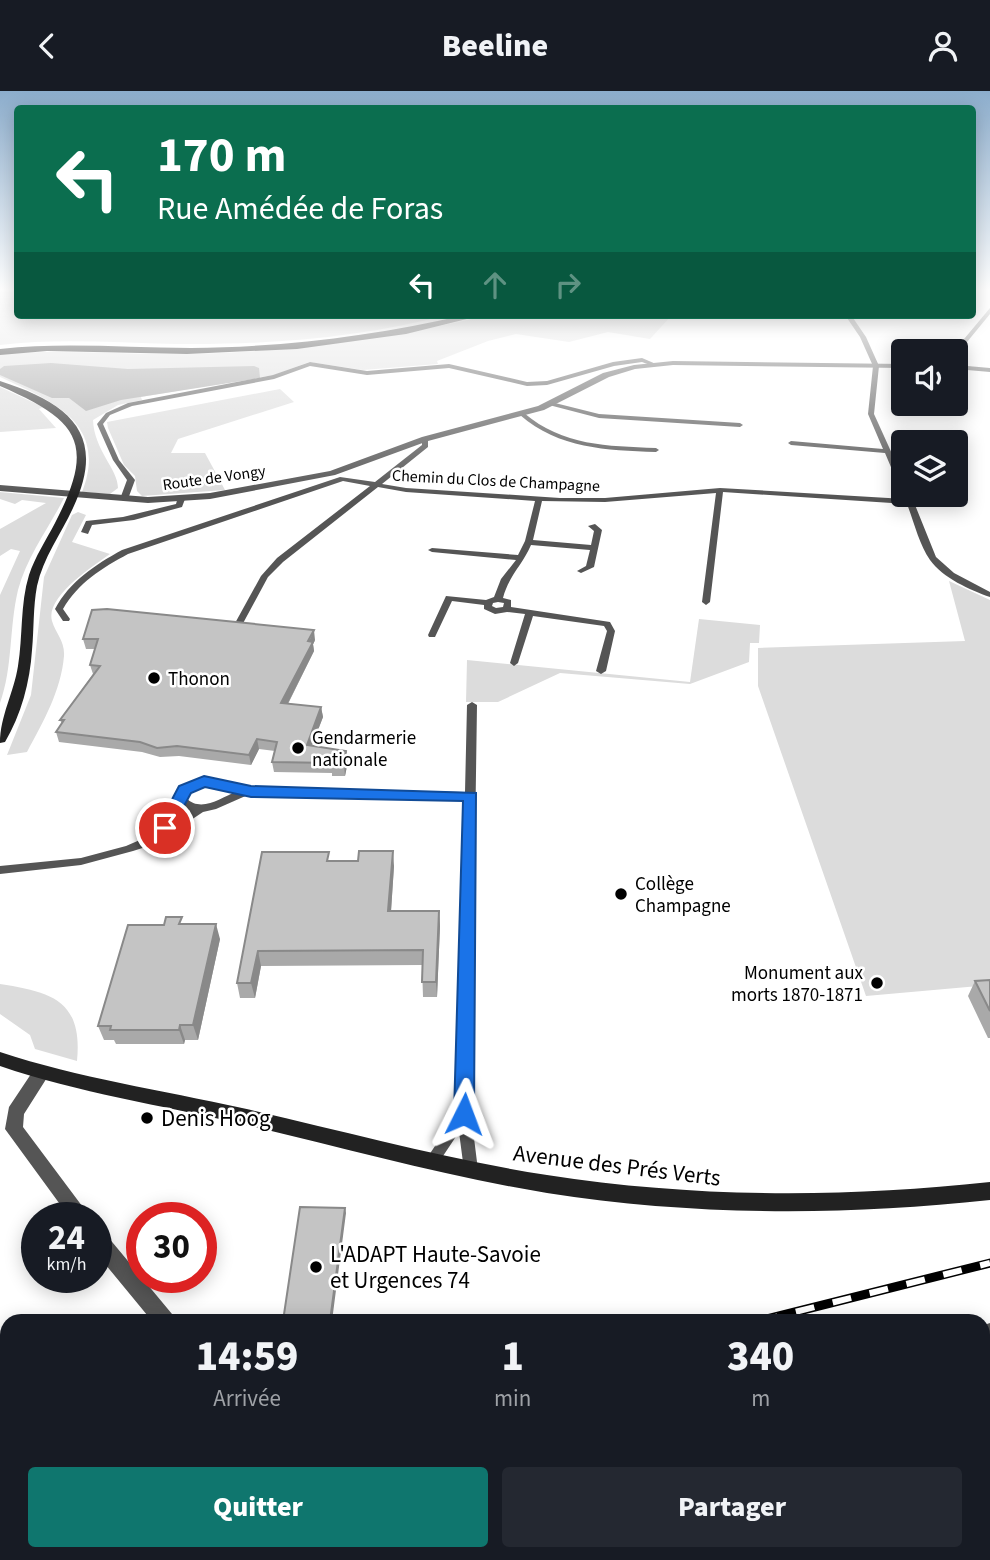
<!DOCTYPE html>
<html lang="fr">
<meta charset="utf-8">
<style>
:root{--surface:#171b24;--page:#242831;--text:#f1f3f6;--muted:#9ea1a6;--accent:#0f766e}
body{margin:0;font-family:"Source Sans 3",sans-serif;background:var(--page);color:var(--text);height:100vh;display:flex;flex-direction:column;font-size:26px;white-space:nowrap}
*{box-sizing:border-box;margin:0}
p{font-size:23px;color:var(--muted)}
.icon{flex:none;width:38px;height:38px;fill:none;stroke:currentColor;stroke-width:2;stroke-linecap:round;stroke-linejoin:round}
.map{position:relative;flex:1;overflow:hidden}
.details{position:absolute;left:0px;top:1223px;width:990px;height:247px;display:flex;flex-direction:column;background:var(--surface);border-radius:21px 21px 0 0;box-shadow:0 4px 18px #0003}
.details>*{flex:none}
.guide{position:absolute;left:14px;top:14px;width:962px;height:214px;border-radius:7px;box-shadow:0 4px 18px #0003;background:#0b6e4f;color:#fff;overflow:hidden}
.controls{position:absolute;left:891px;top:248px;display:grid;gap:14px}
.controls a{display:grid;place-items:center;width:77px;height:77px;border-radius:7px;background:var(--surface);box-shadow:0 4px 18px #0003;font-size:35px}
.speed{position:absolute;left:21px;top:1111px;display:flex;gap:14px;font-size:35px;font-weight:700;text-align:center}
.speed>*{display:grid;place-content:center;width:91px;height:91px;border-radius:50%;background:var(--surface);box-shadow:0 4px 18px #0003;line-height:1}
.speed small{font-size:18px;font-weight:400}
.speed .limit{border:10px solid #d22;background:#fff;color:#111}
.pin{position:absolute;display:grid;place-items:center;width:60px;height:60px;color:#fff;margin:-30px;border:4px solid #fff;border-radius:50%;box-shadow:0 2px 7px #0007}
.me{position:absolute;width:77px;margin:-38px;rotate:3deg;stroke-linejoin:round;filter:drop-shadow(0 0 5px #0008)}
.turn{display:flex;align-items:center;gap:24px;height:147px;padding:0 28px;font-size:32px}
.turn .icon{width:91px;height:91px;stroke-width:2.5}
.turn b{display:block;font-size:49px;line-height:60px}
.lanes{display:flex;align-items:center;height:66px;padding:0 28px;background:#0003;justify-content:center;gap:35px;direction:ltr}
.lanes .off{opacity:.35}
.eta{display:flex;justify-content:space-evenly;align-items:center;height:119px;text-align:center}
.eta b{font-size:42px;font-weight:800;line-height:49px}
.primary-button{display:flex;gap:14px;margin-top:auto;padding:14px 28px}
.primary-button a{flex:1;height:80px;border-radius:7px;background:var(--accent);color:#fff;font-size:28px;font-weight:800;line-height:80px;text-align:center}
.primary-button a+a{background:var(--page);color:var(--text)}
header{display:flex;justify-content:space-between;align-items:center;height:91px;padding:0 28px;background:var(--surface);font-size:32px;font-weight:800}
.map>svg:first-child{display:block}
.green{fill:#dcdcdc}
.water{fill:#a3a3a3}
.lines{fill:none;stroke-linecap:round;stroke-linejoin:round}
.minor{fill:#555;fill-rule:evenodd}
.tertiary{fill:#555;fill-rule:evenodd}
.secondary{fill:#222;fill-rule:evenodd}
.trunk{fill:#000;fill-rule:evenodd}
.rail-casing{stroke:#000;stroke-width:9}
.rail{stroke:#fff;stroke-width:6;stroke-dasharray:19;stroke-linecap:butt}
.wall{fill:#a9a9a9}
.shaded-wall{fill:#898989}
.building{fill:#c4c4c4;stroke:#898989;stroke-width:2}
.route{fill:#1a73e8;stroke:#114b97;stroke-width:2}
.poi-dot{fill:#000;stroke:#fff;stroke-width:2.5}
.labels{text-anchor:middle;stroke-width:5;stroke-linejoin:round;paint-order:stroke}
.far-street-label{font-size:16px;fill:#000;stroke:#fff}
.poi-label{font-size:19px;fill:#000;stroke:#fff;text-anchor:start}
.near-poi-label{font-size:23px;fill:#000;stroke:#fff;text-anchor:start}
.near-street-label{font-size:23px;fill:#000;stroke:#fff}
</style>
<header><svg class="icon" aria-label="back" viewBox="0 0 24 24"><path d="M15 5l-7 7 7 7"/></svg>Beeline<svg class="icon" aria-label="person" viewBox="0 0 24 24"><circle cx="12" cy="8" r="4"/><path d="M4 21q1-7 8-7t8 7"/></svg></header>
<div class="map">
<svg width="990" height="1469" viewBox="0 0 990 1469">
<rect width="100%" height="100%" fill="#fff"/>
<path class="green" d="M0 200H17L18 224H447C360 247 266 254 176 253 117 252 59 247 0 254Z
M489 224H672L650 248 608 241 569 251 516 243 488 250 437 270 438 273 363 279 309 271 274 284 141 306 142 309 118 314 93 329C94 359 118 378 118 397L110 403 82 401C109 332 52 310 0 286V263C63 258 124 264 187 263 290 261 389 248 489 224Z
M0 296 43 316 39 318 56 337 0 341Z
M280 298 294 311 178 348 171 362H205L225 399 142 405 137 400 135 385 124 374 108 337 107 331Z
M0 401 64 407C49 437 27 465 18 499 9 537 13 576 0 612V504L20 460 11 458 0 465V438L46 412 22 409 15 413 0 408Z
M78 421 86 424 72 451 110 463C93 475 45 506 52 530 56 543 65 550 64 565 61 600 43 631 27 661L7 664 31 604 44 486 72 424Z
M949 490 990 509V894L866 905 758 595V557L965 550Z
M699 528 760 534 759 552H750L749 571 690 593 560 582 498 611H466L467 569 690 591Z
M0 893C51 901 83 909 77 970L35 958 30 944 0 923Z"/>
<path class="water" d="M51 272 128 278 254 275 259 277 260 287 121 309 86 320 69 307H52L0 284V278L4 275Z"/>
<g class="lines">
<path class="minor" d="M990 217V223L958 262 956 263 954 260Z
M845 224H851L866 246 879 275 874 323 903 387V397L899 395 885 362 791 354 788 352 791 350 883 358 868 323 873 275 860 246Z
M642 267 656 273 653 275 642 271 614 275 547 294 527 295 449 277 367 284 310 275 274 288 132 315 110 324 103 333 119 369 135 389 128 408 124 410 120 408 127 389 113 369 97 333 106 322 128 312 273 284 310 271 367 280 449 273 527 291 547 290 613 271Z
M551 311 599 323 740 332 743 334 740 336 599 327 549 314V312Z
M520 322H524C563 355 607 355 656 357L659 359 656 361C606 359 559 358 520 324Z
M425 346 428 348V356L382 393 406 397 560 407H605L720 397 905 408V404H911L936 466 954 482 990 501V506C970 499 943 487 930 469 919 453 914 431 907 413L723 401 710 511 706 514 702 511 716 402 605 411 542 410 533 449 591 454 594 440 588 435 595 433 602 439 594 476 581 482 577 480 586 475 590 459 531 454C523 473 508 486 503 507L511 509V516L610 531 615 540 606 580 601 583 596 580 607 540 604 535 533 525 518 572 514 575 510 572 525 523 507 521 495 523 484 518V514L452 510 435 546H429L428 544 446 505 486 509 494 506 501 488 516 469 432 461 428 459 432 457 518 464 525 450 535 410 406 401 378 396 283 471 268 486 241 536H235L234 534 261 485 277 467 370 395 343 390 128 463C102 477 78 492 63 518L70 528 69 530H63L55 518C70 490 95 474 122 459L340 386 375 391 422 354V348ZM498 511 504 512 503 516 496 517 492 515 493 512Z
M178 406 185 408 182 416 134 429 92 434 88 443 81 441 86 430 123 426 176 413Z
M472 611 477 614 471 1023 478 1079 476 1083 471 1085 466 1083 464 1079 459 1041 437 1074 432 1076 427 1074 425 1070 457 1022 465 708 250 703 216 718 203 721 155 753 133 760 81 774 0 783V775L81 767 126 755 149 745 167 728 181 697 192 690 208 687 249 697 465 701 467 614ZM208 693 237 700C221 707 201 722 186 707 191 698 198 695 208 693ZM183 716 190 720 177 729Z
M990 1232V1248L984 1249V1234Z
M116 1463H153L150 1469H113Z
M162 1463H180V1469H162Z
M314 1463H332L334 1469H316Z
M337 1463H355L352 1469H334Z"/>
<path class="tertiary" d="M673 270 903 273V277L673 274 635 278 609 286 544 319 428 350 335 384 210 408 148 412 0 400V394L148 406 210 402 330 380 422 346 538 315 603 282 634 274Z
M956 274 990 277V281L956 278Z
M41 975 47 977 50 982 24 1023 23 1036 91 1127H70L5 1038 9 1016 35 977Z
M96 1138 103 1140 172 1223 175 1230H152L96 1162Z
M507 1463H548L551 1469H510Z
M561 1463H604L607 1469H564Z"/>
<path class="secondary" d="M0 290C69 312 108 343 73 417 61 443 43 467 37 495 33 516 34 538 32 559 30 591 21 624 5 651L0 652C0 625 14 601 18 575 23 545 20 513 29 484 35 466 46 449 55 432 97 351 78 329 0 295Z
M0 961C79 987 161 999 242 1017 344 1040 444 1068 547 1084 695 1107 842 1107 990 1091V1109C842 1125 694 1125 547 1102 444 1085 343 1057 242 1033 161 1014 79 1002 0 975Z"/>
<path class="trunk" d="M465 224H483L406 243 297 258 187 263 47 260 0 264V258C64 251 127 257 191 257 284 256 375 245 465 224Z"/>
<defs>
<path id="rail" d="M759 1230 990 1172
M0 1422 7 1421"/>
</defs>
<use href="#rail" class="rail-casing"/>
<use href="#rail" class="rail"/>
</g>
<path class="wall" d="M92 519 315 549 313 553 314 560 288 613 321 616 323 626 312 655 346 660 348 670 345 685H332V682L274 681 272 671 275 660 259 658 251 674 179 665 160 666 142 661 59 651 56 641 62 633 60 629 93 583 90 574 95 558H86L83 548Z
M262 761 330 770 394 775 391 820H439L440 835 437 906H423L422 874 261 875 255 907H240L237 892Z
M184 833 220 848 198 949H185L184 953H116L114 949H104L98 935 164 834Z
M990 889V947H988L968 905 975 890Z"/>
<path class="shaded-wall" d="M314 539 315 549 313 553 314 560 283 622 281 612Z
M321 616 323 626 308 664 307 654Z
M257 648 259 658 251 674 249 664Z
M346 660 348 670 345 685 344 675Z
M393 760 394 775 390 835 388 820Z
M439 820 440 835 437 906 436 891Z
M216 833 220 848 198 949 193 934Z
M258 860 261 875 255 907 251 892Z
M180 934 185 949 184 953 179 939Z
M345 1117 346 1122 332 1230H330Z"/>
<path class="building" d="M107 518 314 539 308 550 313 551 281 612 321 616 307 654 346 660 344 675H331V672L272 671 277 651 257 648 249 664 177 655 157 657 140 651 56 641 64 629H60L100 575 90 574 98 548H83L92 519Z
M359 760H393L388 820H439L436 891H422L423 859 258 860 251 892H237L262 761H329L327 770H358Z
M166 826H182L179 833H216L193 934H180L179 939H110L111 935H98L128 834H164Z
M990 889V920L975 890Z
M300 1116 345 1117 330 1230H283Z"/>
<linearGradient id="sky" x2="0" y2="1"><stop stop-color="#8cadcc"/><stop offset="0.49" stop-color="#fff"/><stop offset="1" stop-color="#fff" stop-opacity="0"/></linearGradient>
<rect width="990" height="405" fill="url(#sky)"/>
<path class="route" d="M204 685 251 695 476 702 474 1023 471 1029 464 1032 457 1029 454 1023 463 710 251 706 205 696 191 702 170 741H159L157 737 179 695Z"/>
<g class="poi-dot">
<circle cx="154" cy="587" r="7"/>
<circle cx="298" cy="657" r="7"/>
<circle cx="621" cy="803" r="7"/>
<circle cx="877" cy="892" r="7"/>
<circle cx="147" cy="1027" r="7"/>
<circle cx="316" cy="1176" r="7"/>
</g>
<g class="labels">
<g class="far-street-label">
<text transform="translate(214 386) rotate(-8)" y="6">Route de Vongy</text>
<text transform="translate(496 389) rotate(3)" y="6">Chemin du Clos de Champagne</text>
</g>
<g class="poi-label">
<text x="168" y="594">Thonon</text>
<text x="312" y="653">Gendarmerie<tspan x="312" dy="22">nationale</tspan></text>
<text x="635" y="799">Collège<tspan x="635" dy="22">Champagne</tspan></text>
<text x="863" y="888" text-anchor="end">Monument aux<tspan x="863" dy="22">morts 1870-1871</tspan></text>
</g>
<g class="near-poi-label">
<text x="161" y="1035">Denis Hoog</text>
<text x="330" y="1171">L'ADAPT Haute-Savoie<tspan x="330" dy="26">et Urgences 74</tspan></text>
</g>
<g class="near-street-label">
<text transform="translate(617 1074) rotate(7)" y="8">Avenue des Prés Verts</text>
</g>
</g>
</svg>
<div class="controls">
<a><svg class="icon" aria-label="sound" viewBox="0 0 24 24"><path d="M4 9h4l5-4v14l-5-4H4zM17 9q2 3 0 6"/></svg></a>
<a><svg class="icon" aria-label="layers" viewBox="0 0 24 24"><path d="M12 4l9 5-9 5-9-5zM3 14l9 5 9-5"/></svg></a>
</div>
<div class="speed"><div>24<small>km/h</small></div><div class="limit">30</div></div>
<div class="pin" style="left:165px;top:737px;background:#d93025"><svg class="icon" aria-label="arrive" viewBox="0 0 24 24"><path d="M6 21V4h12l-3 4 3 4H6"/></svg></div>
<svg class="me" style="left:464px;top:1023px" viewBox="-20 -20 40 40"><path d="M0-17L14 15 0 8-14 15z" fill="#1a73e8" stroke="#fff" stroke-width="4"/></svg>
<div class="guide">
<div class="turn"><svg class="icon" aria-label="left" viewBox="0 0 24 24"><path d="M17 20v-9H6M10 6l-5 5 5 5"/></svg><div><b>170 m</b>Rue Amédée de Foras</div></div>
<div class="lanes"><svg class="icon" aria-label="left" viewBox="0 0 24 24"><path d="M17 20v-9H6M10 6l-5 5 5 5"/></svg><svg class="icon off" aria-label="ahead" viewBox="0 0 24 24"><path d="M12 20V5M6 11l6-6 6 6"/></svg><svg class="icon off" aria-label="right" viewBox="0 0 24 24"><path d="M7 20v-9h11M14 6l5 5-5 5"/></svg></div>
</div>
<section class="details">
<div class="eta">
<div><b>14:59</b><p>Arrivée</p></div>
<div><b>1</b><p>min</p></div>
<div><b>340</b><p>m</p></div>
</div>
<div class="primary-button"><a>Quitter</a><a>Partager</a></div>
</section>
</div>
